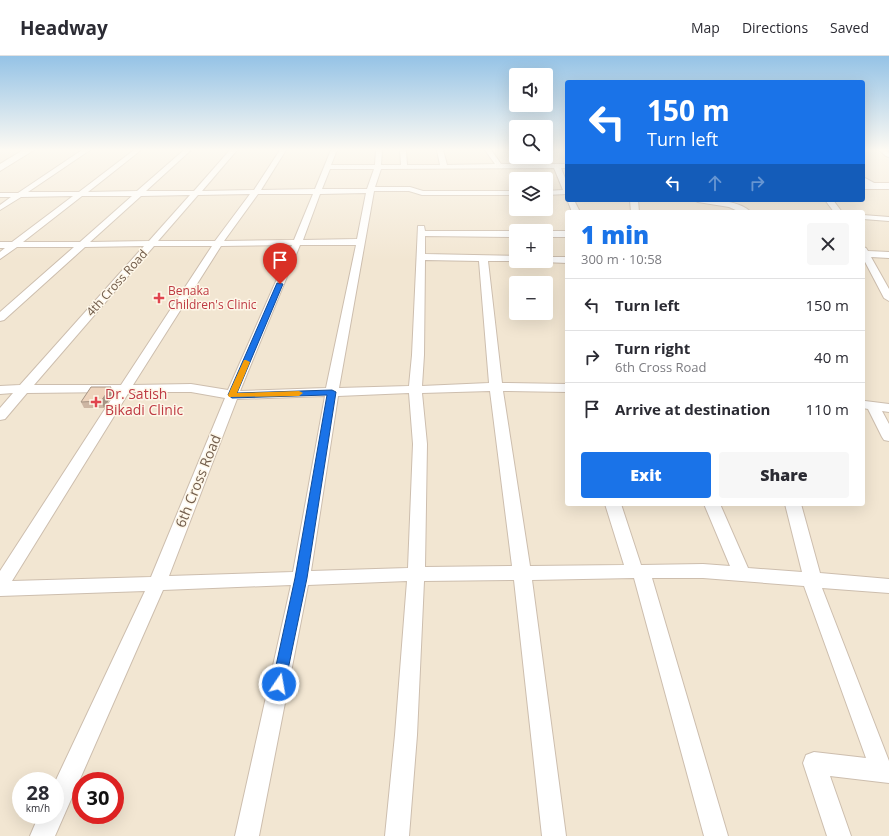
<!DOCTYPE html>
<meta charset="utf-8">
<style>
:root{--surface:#fff;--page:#f7f7f7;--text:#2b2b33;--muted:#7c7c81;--line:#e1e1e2;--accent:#1a73e8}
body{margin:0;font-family:"Open Sans",sans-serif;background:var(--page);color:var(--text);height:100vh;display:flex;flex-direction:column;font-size:15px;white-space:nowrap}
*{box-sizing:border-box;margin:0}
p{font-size:13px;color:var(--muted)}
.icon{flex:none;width:22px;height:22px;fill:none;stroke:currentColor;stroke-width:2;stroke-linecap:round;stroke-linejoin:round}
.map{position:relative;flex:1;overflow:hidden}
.details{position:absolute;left:565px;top:154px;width:300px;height:296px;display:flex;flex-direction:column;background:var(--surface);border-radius:4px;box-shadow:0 4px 16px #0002}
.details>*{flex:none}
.top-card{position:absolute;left:565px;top:24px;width:300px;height:122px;border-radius:4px;box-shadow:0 4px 16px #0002;background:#1a73e8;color:#fff;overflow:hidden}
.fabs{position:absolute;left:509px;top:12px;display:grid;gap:8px}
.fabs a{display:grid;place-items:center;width:44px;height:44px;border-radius:4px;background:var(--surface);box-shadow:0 4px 16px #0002;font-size:20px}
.speed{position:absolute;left:12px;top:716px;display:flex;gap:8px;font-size:20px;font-weight:700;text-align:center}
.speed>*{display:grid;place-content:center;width:52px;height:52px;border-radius:50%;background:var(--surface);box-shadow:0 4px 16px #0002;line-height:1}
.speed small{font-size:10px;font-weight:400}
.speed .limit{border:6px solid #d22;background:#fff;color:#111}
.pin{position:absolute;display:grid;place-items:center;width:34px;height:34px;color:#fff;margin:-41px -17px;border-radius:50% 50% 50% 0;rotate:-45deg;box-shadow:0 0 4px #0007}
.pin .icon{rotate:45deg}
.me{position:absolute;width:44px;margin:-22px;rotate:12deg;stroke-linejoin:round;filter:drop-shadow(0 0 3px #0008)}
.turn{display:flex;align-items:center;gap:14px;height:84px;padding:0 16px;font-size:18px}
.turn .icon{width:52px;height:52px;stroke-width:2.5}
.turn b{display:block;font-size:28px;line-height:34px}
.lanes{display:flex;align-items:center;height:38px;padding:0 16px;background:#0003;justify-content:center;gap:20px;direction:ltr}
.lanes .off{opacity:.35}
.round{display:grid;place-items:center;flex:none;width:42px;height:42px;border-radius:4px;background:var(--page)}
.summary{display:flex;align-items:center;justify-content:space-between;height:68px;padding:0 16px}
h1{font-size:24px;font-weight:800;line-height:30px;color:var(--accent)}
.button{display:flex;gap:8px;margin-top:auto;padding:8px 16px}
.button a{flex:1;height:46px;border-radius:4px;background:var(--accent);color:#fff;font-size:16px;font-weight:800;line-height:46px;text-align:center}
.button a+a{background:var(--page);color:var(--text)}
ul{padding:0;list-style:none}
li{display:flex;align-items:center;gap:12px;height:52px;padding:0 16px;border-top:1px solid var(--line)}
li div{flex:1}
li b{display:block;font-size:15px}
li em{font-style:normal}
header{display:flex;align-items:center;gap:24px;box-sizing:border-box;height:56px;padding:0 20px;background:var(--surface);border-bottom:1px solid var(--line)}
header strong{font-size:19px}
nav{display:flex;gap:22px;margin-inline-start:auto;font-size:14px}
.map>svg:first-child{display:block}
.residential{fill:#f2e6d2;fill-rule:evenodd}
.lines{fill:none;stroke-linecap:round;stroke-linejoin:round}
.street-casing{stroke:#cdbeae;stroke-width:2}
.secondary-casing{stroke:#cebca9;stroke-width:2}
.street{fill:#fff;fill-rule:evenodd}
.secondary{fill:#fff;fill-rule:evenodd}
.wall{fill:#cdb6a3}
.shaded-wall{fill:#a79484}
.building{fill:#eed4bd;stroke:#a79484}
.route{fill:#1a73e8;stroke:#114b97}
.slow{fill:#f59e0b}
.health-dot{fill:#e0444e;stroke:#fef7e9;stroke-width:1.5}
.labels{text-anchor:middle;stroke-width:3;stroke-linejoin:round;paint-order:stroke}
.far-street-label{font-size:12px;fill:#715c4b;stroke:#fef7e9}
.far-health-label{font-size:12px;fill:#be3a42;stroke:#fef7e9;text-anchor:start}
.health-label{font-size:14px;fill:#be3a42;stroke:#fef7e9;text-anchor:start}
.street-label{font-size:14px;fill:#715c4b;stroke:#fef7e9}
</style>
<header>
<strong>Headway</strong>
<nav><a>Map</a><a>Directions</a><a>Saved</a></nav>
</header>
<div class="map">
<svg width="889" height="780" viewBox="0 0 889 780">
<rect width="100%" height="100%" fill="#fbf3e4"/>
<path class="residential" d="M0 94H516V101H546V94H567V144H863V94H889V780H0ZM516 123H546V153H516ZM567 156H863V448H567ZM516 175H546V205H516ZM516 227H546V257H516ZM21 725H55V759H21ZM81 725H115V759H81Z"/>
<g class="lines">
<defs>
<path id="street" d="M82 94H90L28 136H79L134 94H141L88 136 137 135 184 94H191L146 135H194L230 94H237L202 135 254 134 280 94H286L261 134 315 133 331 94H337L331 109H375L376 94H382L381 109H401L400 94H406L407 109H440L437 94H443L447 109 495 108 485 94H491L501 108H567V112H561L567 127V138L546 139V135L563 134 554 112 381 113 375 131H410L423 135H516V139H422L409 135H374L339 332 409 330 412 299 418 170H424L425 175H516V181L425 180V198L516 200V205H519H488L502 327 567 328V336L503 335 530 510 624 509 605 448H621L641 509 703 508 730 510 704 448H720L748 512 802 516 785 448H801L820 517 889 523V537L822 532 889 705V727L830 720 851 780H827L803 707 806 699 814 696 866 702 804 530 703 522H652L728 780H704L634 522 532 524 566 780H542L514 524 424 525 417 679 409 780H385L395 679 407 525 308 529 259 780H235L291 529 163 534 55 780H30L39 759H55V726L145 535 0 540V515L116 336 27 337 5 363 0 364V352L13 337 0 338V330L20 329 144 190 85 191 4 264 0 265V256L74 191H17L0 203V196L5 192H0V186H12L73 140 21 141 0 154V149L11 141H0V137H18ZM330 113H374L367 133H322ZM366 137 357 183 303 184 320 138ZM250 138 215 185H158L198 139ZM258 138H313L294 184 224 185ZM190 139 149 185 90 186 141 140ZM82 140H132L80 186H23ZM292 189 228 334 191 328 133 329 221 190ZM300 189H356L326 332 240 335ZM154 190H212L121 329H34ZM425 204 479 205 489 327 422 330 424 299ZM490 335 512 510 425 511 427 388 422 337ZM129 336H191L225 342 151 521 12 525ZM409 337 413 388 408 512 311 515 338 340ZM325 340 293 516 169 520 237 343Z
M879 94H886L889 97V101L886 100Z
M863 121 876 128V132H870L863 126Z
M567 143 574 144 580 156H572Z
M630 144H638L639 156H631Z
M694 144C712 144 737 143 751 156H740L729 151 698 146Z
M825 144H833L842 156H834Z
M863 159 889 161V165L863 163Z
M546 175H567V181H546Z
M863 191 866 192 868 195 889 196V202L871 201 889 233V245L884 242 863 202Z
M546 201H567V207L543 206 546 205Z
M865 345 889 348V356L882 355 889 368V385L884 384 882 381 868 353 863 352V346Z"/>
<path id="secondary" d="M23 94H34L0 115V108Z
M863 127H889V133H863Z"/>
</defs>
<use href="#street" class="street-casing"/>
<use href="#secondary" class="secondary-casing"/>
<use href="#street" class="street"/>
<use href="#secondary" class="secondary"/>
</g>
<path class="wall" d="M113 338 104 352H84L81 346Z"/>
<path class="shaded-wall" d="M111 331 113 338 104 352 101 345Z"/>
<path class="building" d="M91 331H111L101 345 81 346Z"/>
<linearGradient id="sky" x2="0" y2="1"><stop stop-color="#95c3e6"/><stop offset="0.46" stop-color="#fdfaf3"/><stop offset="1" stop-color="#fdfaf3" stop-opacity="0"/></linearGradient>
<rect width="889" height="204" fill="url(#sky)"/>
<path class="route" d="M277 227 283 228 237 337 332 334 336 336 307 522 285 628 283 632 279 634 274 632 272 628 295 522 327 339 232 342 228 339Z"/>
<path class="slow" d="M244 304H246L250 306 237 337 299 335 303 337 299 340 229 341 228 339Z"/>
<g class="health-dot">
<path d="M157 236h4v4h4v4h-4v4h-4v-4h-4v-4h4z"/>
<path d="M94 340h4v4h4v4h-4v4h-4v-4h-4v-4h4z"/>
</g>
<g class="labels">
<g class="far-street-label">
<text transform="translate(117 227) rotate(-48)" y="4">4th Cross Road</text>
</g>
<g class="far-health-label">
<text x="168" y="239">Benaka<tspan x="168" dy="14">Children's Clinic</tspan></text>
</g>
<g class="health-label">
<text x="105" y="343">Dr. Satish<tspan x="105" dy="16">Bikadi Clinic</tspan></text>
</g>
<g class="street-label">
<text transform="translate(198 425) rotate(-68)" y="5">6th Cross Road</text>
</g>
</g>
</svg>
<div class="fabs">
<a><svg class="icon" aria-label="sound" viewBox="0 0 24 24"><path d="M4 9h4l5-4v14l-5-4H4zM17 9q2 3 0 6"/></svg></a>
<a><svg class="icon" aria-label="search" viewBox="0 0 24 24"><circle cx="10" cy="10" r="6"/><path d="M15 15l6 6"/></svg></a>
<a><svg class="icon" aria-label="layers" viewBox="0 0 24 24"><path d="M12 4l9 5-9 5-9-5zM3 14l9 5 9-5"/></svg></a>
<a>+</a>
<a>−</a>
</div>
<div class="speed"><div>28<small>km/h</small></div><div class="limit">30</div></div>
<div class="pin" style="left:280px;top:228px;background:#d93025"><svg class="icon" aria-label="arrive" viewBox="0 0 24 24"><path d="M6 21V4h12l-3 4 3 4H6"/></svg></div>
<svg class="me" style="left:279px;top:628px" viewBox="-20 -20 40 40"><circle r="17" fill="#1a73e8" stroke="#fff" stroke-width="3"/><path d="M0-11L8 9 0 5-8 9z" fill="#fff"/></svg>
<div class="top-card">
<div class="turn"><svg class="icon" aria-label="left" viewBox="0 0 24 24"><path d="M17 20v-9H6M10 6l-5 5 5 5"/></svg><div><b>150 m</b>Turn left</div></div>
<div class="lanes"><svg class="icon" aria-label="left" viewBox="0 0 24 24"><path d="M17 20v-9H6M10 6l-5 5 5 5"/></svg><svg class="icon off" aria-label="ahead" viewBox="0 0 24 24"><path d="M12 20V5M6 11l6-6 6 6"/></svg><svg class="icon off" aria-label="right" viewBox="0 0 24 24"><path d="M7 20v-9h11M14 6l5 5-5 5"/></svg></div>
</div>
<section class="details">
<div class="summary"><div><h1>1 min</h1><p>300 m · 10:58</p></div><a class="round"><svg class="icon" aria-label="close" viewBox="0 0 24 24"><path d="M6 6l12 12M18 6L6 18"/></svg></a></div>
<ul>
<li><svg class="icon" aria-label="left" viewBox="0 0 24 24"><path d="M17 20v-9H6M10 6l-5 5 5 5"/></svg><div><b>Turn left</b></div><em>150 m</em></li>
<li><svg class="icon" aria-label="right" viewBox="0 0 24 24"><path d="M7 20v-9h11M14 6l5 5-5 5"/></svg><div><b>Turn right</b><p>6th Cross Road</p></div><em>40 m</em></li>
<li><svg class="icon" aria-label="arrive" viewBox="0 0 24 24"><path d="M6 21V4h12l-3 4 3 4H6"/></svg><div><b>Arrive at destination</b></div><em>110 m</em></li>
</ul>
<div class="button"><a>Exit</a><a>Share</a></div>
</section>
</div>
